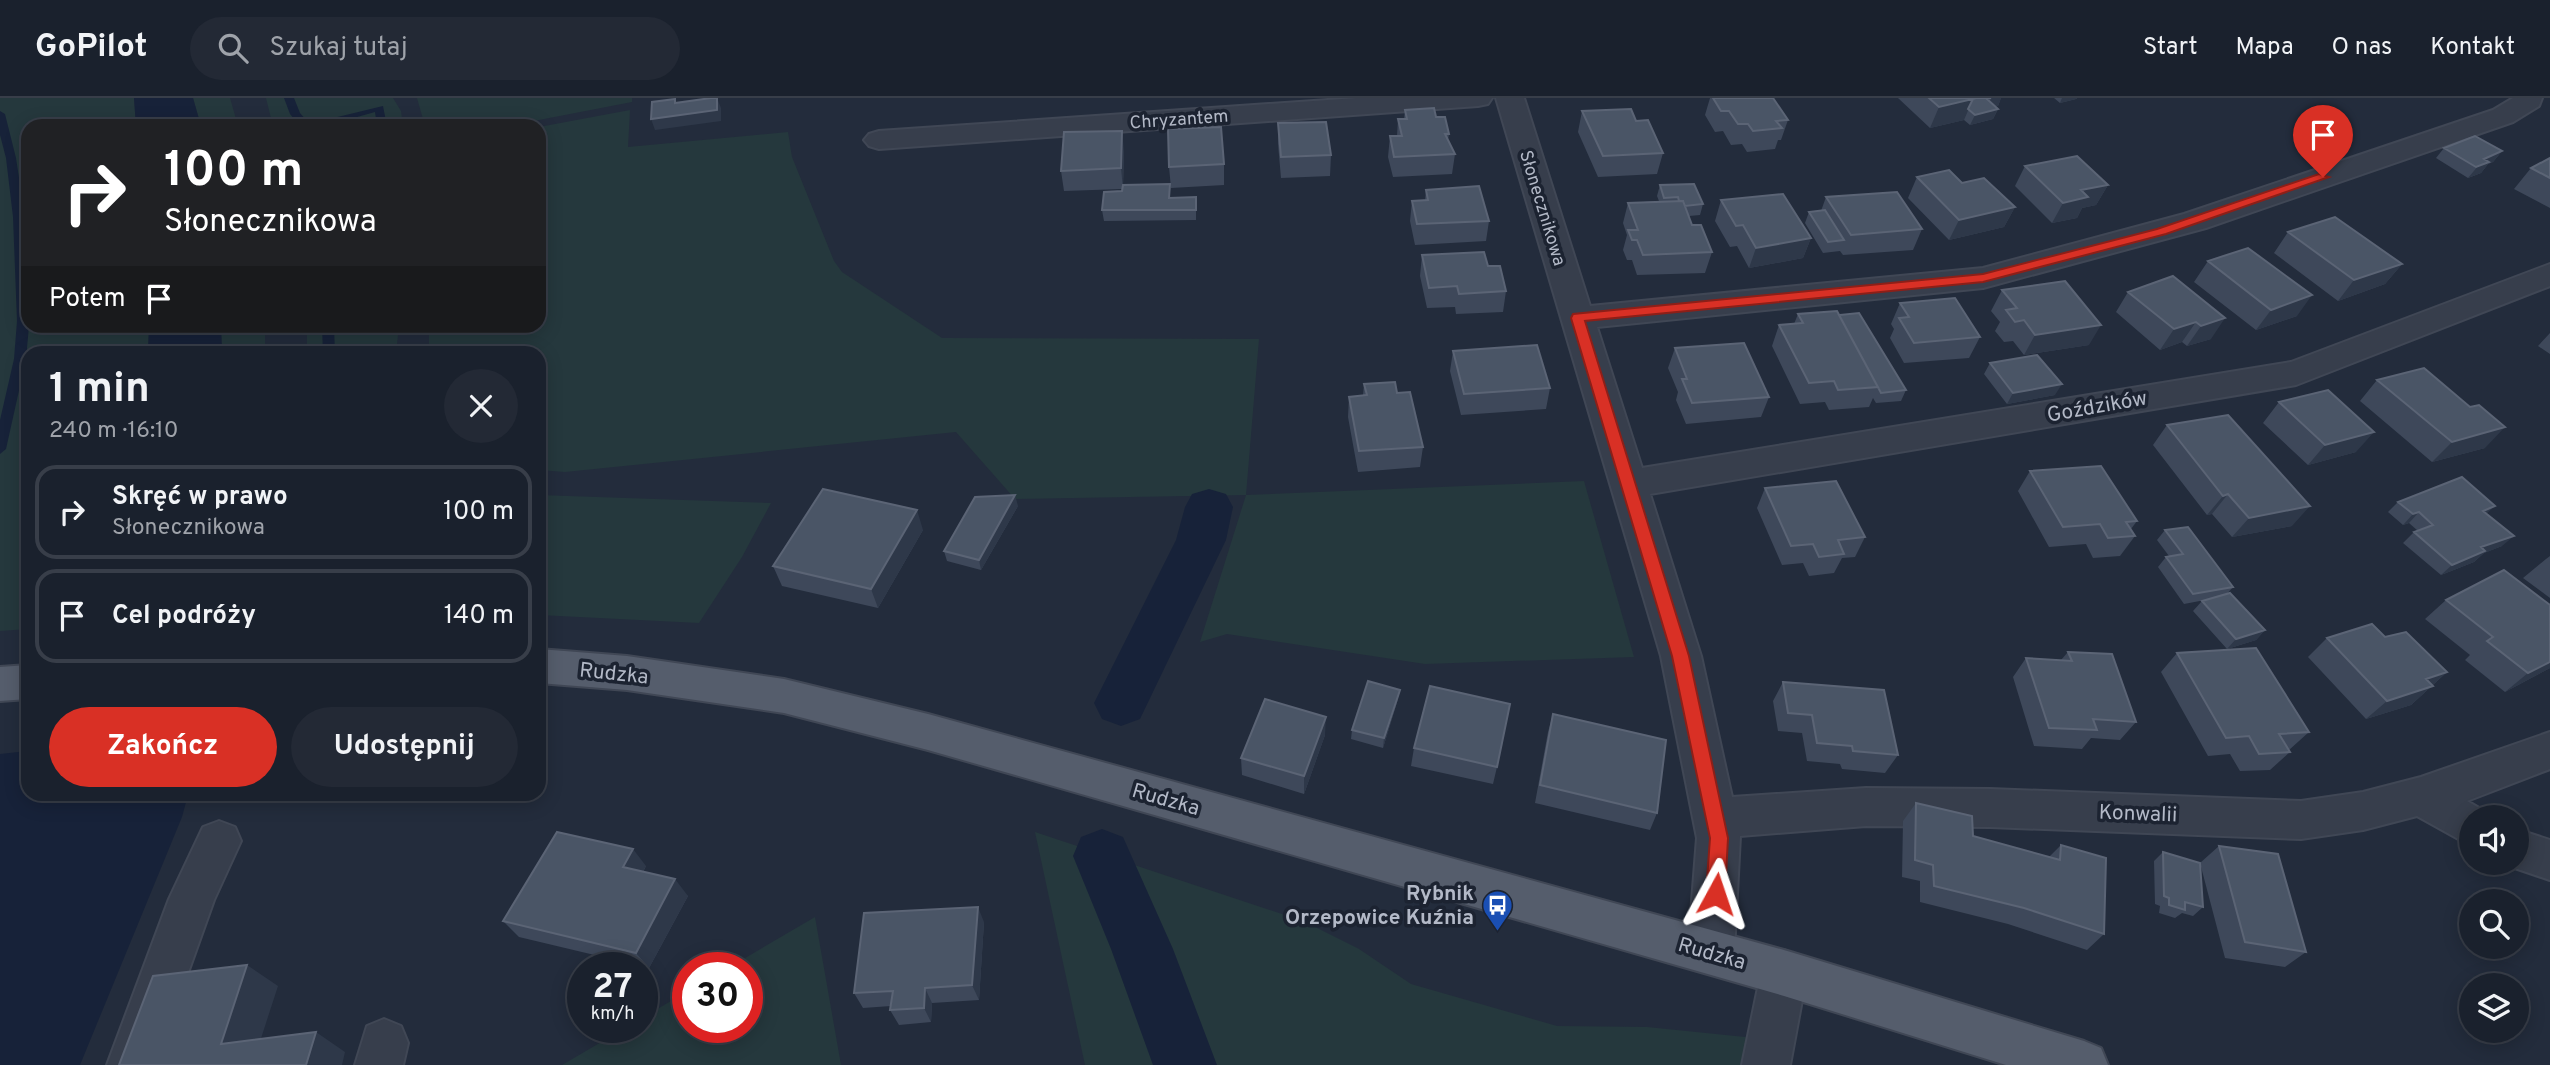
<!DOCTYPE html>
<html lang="pl">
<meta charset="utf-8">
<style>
:root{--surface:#1a212d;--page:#232935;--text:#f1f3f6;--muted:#9fa3aa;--line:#383e49;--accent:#d93025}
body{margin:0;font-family:Overpass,sans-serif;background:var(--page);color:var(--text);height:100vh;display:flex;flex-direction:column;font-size:26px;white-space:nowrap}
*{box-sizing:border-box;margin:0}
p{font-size:23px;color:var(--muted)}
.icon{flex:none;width:38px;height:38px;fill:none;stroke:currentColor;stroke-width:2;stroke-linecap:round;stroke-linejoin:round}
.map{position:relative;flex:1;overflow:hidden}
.side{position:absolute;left:21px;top:248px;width:525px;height:455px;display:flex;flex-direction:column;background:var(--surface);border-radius:21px;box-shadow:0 4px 18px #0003,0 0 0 2px var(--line)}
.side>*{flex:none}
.banner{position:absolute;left:21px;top:21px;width:525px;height:214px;border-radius:21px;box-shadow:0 4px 18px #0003,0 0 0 2px var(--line);background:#202124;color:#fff;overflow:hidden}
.controls{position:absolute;left:2459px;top:707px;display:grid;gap:14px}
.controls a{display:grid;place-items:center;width:70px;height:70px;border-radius:50%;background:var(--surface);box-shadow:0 4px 18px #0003,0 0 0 2px var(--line);font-size:35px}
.speed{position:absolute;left:567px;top:854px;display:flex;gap:14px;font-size:35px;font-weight:700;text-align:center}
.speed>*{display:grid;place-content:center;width:91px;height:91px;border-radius:50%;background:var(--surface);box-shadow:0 4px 18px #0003,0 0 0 2px var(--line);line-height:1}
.speed small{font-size:18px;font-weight:400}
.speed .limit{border:10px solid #d22;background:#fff;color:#111}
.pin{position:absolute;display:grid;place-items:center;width:60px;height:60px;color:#fff;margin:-72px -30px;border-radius:50% 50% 50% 0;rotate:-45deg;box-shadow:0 0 7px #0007}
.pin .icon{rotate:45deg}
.me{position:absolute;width:77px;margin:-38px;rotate:5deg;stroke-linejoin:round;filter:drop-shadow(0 0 5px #0008)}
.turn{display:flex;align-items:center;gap:24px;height:147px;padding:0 28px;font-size:32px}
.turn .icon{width:91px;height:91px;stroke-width:2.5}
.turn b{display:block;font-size:49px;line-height:60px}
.then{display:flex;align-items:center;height:66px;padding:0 28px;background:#0003;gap:14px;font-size:26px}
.round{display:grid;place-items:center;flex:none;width:74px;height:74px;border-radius:37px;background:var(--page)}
.head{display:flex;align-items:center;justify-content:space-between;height:119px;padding:0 28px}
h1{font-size:42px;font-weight:700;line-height:52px}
.primary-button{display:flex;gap:14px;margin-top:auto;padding:14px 28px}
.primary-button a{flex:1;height:80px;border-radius:42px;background:var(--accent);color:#fff;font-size:28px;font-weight:700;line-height:80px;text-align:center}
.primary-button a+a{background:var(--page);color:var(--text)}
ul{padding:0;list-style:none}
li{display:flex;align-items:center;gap:21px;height:94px;margin:0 14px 10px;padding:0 14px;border:4px solid var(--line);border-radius:21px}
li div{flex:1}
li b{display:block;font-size:26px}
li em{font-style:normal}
header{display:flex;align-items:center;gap:42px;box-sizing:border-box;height:98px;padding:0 35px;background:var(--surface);border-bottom:2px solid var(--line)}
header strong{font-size:33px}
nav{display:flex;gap:38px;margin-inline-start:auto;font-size:24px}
.search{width:490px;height:63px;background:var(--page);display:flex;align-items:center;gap:18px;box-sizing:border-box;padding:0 24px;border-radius:38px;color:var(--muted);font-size:26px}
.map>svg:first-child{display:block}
.green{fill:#25383d}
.water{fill:#172239}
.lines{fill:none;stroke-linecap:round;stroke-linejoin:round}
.stream{fill:#172239;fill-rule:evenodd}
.canal{fill:#172239;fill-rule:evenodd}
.minor-casing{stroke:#404755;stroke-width:4}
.major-casing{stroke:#404755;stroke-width:4}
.minor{fill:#373e4c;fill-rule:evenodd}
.major{fill:#555d6c;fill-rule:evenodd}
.wall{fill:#3e485a}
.shaded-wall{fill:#2e3849}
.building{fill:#4a5566;stroke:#5b6475;stroke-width:2}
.route{fill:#d93025;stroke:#8d1f18;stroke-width:2}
.labels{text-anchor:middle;stroke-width:7;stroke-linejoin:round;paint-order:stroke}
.far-street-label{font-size:18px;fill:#b3b9c7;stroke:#1c2331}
.street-label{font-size:21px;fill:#b3b9c7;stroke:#1c2331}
.poi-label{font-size:21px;font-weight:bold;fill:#b3b9c7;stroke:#1c2331;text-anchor:end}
</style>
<header>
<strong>GoPilot</strong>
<div class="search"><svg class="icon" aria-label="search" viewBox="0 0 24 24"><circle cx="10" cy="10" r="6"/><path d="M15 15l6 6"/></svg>Szukaj tutaj</div>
<nav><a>Start</a><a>Mapa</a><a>O nas</a><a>Kontakt</a></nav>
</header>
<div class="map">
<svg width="2550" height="967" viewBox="0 0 2550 967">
<rect width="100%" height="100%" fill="#232c3c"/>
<path class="green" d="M0 0H134L136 28H28V228H149L148 256H28V531L0 533Z
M193 0H230L238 28H201Z
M266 0H393L401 13 403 28H273Z
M417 0H632V4L508 28H425Z
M630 12 628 49 788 34 792 59 834 163 842 174 942 240 1259 241 1246 397 1584 383 1634 559 1425 566 1227 536 1200 544 1246 397 1015 401 956 334 565 374 539 372V256L429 255V228H539V29Z
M221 228H265V255H222Z
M307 228H399L396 255H307Z
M539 397 771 405 742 459 699 525 539 517Z
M1035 734 1303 823 1359 851 1411 886 1557 928 1647 929 1755 940 1747 967H1085Z
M815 819 841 967H562L627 929H642V920L688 893V929H747V870H728Z"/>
<path class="water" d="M134 0H193L201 28H136Z
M149 228H221L222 255H148Z
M28 653V696L188 697 182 719 80 967H0V656Z"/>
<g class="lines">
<path class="stream" d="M284 0H294L300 15 307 23H321L383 8 387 28H377L375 14 325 28H300L290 16Z
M0 13 5 16 16 60 25 119 29 228 26 261 6 351 0 356V322L14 261 17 223 13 119 6 60 0 37Z
M322 228H334L335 256H323Z"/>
<path class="canal" d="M1209 391 1226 396 1233 409 1226 442 1140 621 1121 628 1102 621 1094 605 1176 442 1185 409 1192 396Z
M1102 731 1123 739 1173 851 1217 967H1153L1111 851 1073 758 1081 739Z"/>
<defs>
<path id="minor" d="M1357 0H1492L1488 6 1478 8 879 51 869 48 864 42 869 36 879 33Z
M1496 0H1524L1590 208 1983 170 2184 116 2493 12 2513 0H2542L2539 8 2513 24 2206 130 1983 190 1597 229 1642 370 2291 264 2550 166V188L2296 287 1650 396 1701 558 1732 699 1866 690 1990 691 2301 703 2363 694 2421 679 2550 634V671L2467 703 2486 714 2489 719H2471V748L2417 718 2363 732 2301 741 1990 729 1866 728 1740 738 1734 854 1727 870 1711 876 1695 870 1688 854 1697 740 1661 558Z
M219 723 235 729 241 743 214 802 155 967H107L169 801 203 729Z
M2516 731 2550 742V782L2500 765H2516Z
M1784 852 1801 859 1807 875 1790 967H1742L1761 875 1767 859Z
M384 921 401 928 408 945 403 967H355L367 928Z"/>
<path id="major" d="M539 551 627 558 784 581 928 616 1784 852 2084 943 2101 950 2108 967H2006L1784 898 928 652 784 615 627 592 539 585Z
M28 567V601L0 603V569Z"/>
</defs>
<use href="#minor" class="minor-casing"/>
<use href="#major" class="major-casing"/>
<use href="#minor" class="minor"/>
<use href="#major" class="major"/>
</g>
<path class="wall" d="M1710 0H1773L1788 22 1781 42H1778L1775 51 1747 54 1742 46 1731 47 1723 33 1715 34 1705 17Z
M1898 0H2001L1998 8H1995L1998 11 1993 21 1970 27 1964 22 1930 30Z
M2054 0H2077L2076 1 2060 5Z
M1405 12 1436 19 1449 36 1448 42 1455 56 1452 76 1393 79 1388 59 1390 38H1397L1398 21H1404Z
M1582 13 1636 23 1663 55 1657 76 1598 79 1578 34Z
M1278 25 1331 57 1330 78 1281 80 1278 46Z
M2444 50 2502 53 2493 64 2488 66 2481 75 2468 80 2436 60Z
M1124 53 1123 87 1170 99H1196V122L1104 123 1102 112 1122 93V91L1064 93 1061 73Z
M2550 60V110L2514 91 2531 70Z
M1224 66V87L1171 90 1169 69Z
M2025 68 2108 87 2096 107 2082 110 2077 120 2052 125 2015 88Z
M1917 79 1962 85 2015 109 2004 129 1949 142 1908 100Z
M1660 87 1703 106 1700 117 1689 118 1692 127 1712 154 1705 175 1637 177 1632 162H1627L1623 152 1627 137 1623 125 1628 105 1659 103 1657 98Z
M1426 92 1489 123 1486 143 1415 147 1410 123 1412 103 1425 102Z
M1826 99 1922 131 1913 152 1843 157 1840 153 1823 155 1805 125 1809 114 1821 113Z
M1721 102 1811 140 1803 160 1749 170 1737 148 1730 149 1715 123Z
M2288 134 2402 166 2385 186 2338 203 2274 155Z
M1422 157 1488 168 1506 193 1503 214 1456 216 1455 209 1427 210 1420 178Z
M2208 163 2297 218 2256 232 2194 184Z
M2173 178 2211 241 2187 248 2182 244 2160 252 2116 214 2128 194Z
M2002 192 2089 247 2024 257 2013 243 2004 244 1995 233 2000 224 1991 213Z
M1900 205 1980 239 1969 260 1904 265 1890 240 1894 231 1891 226Z
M1798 216 1839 217 1906 292 1901 303 1876 305 1873 300 1869 309 1829 312 1825 304 1800 306 1772 248 1779 227 1794 226Z
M2550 235V256L2538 248Z
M1675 250 1769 299 1761 319 1686 326 1676 302 1678 294 1668 270Z
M1453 253 1550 290 1546 311 1461 317 1450 273Z
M1990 265 2055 297 2007 306 1984 276Z
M2377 282 2485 350 2432 364 2360 303Z
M1364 286 1397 295 1423 349 1420 369 1358 374 1348 319 1349 299 1363 297Z
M2279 304 2356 354 2308 367 2263 325Z
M2167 327 2292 428 2232 439 2212 416 2207 417 2153 347Z
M2030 373 2137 423 2131 431 2135 438 2120 458 2093 460 2086 446 2049 449 2018 393Z
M1765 390 1865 439 1855 459 1842 460 1834 475 1809 478 1803 465 1782 467 1757 410Z
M2398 404 2487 416 2502 448 2484 455 2474 464 2441 477 2403 445 2414 434 2418 433 2409 425 2403 427 2388 414Z
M1018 408 981 472 947 463 944 453Z
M923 432 878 510 782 488 773 468Z
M2165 432 2233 489 2226 497 2265 532 2256 542 2227 551 2193 513 2202 503 2205 502 2184 506 2158 469 2166 459 2169 458 2157 442Z
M2550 458V500L2523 480 2546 461Z
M2446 502 2550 507V570L2505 594 2465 562 2470 557 2425 521Z
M2385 539 2447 574 2411 607 2366 621 2308 559 2327 540Z
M2068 554 2136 624 2120 642 2091 640 2082 651 2034 648 2013 579 2026 560 2061 562Z
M2177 555 2309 634 2289 652 2290 654 2270 672 2240 673 2230 656 2208 658 2161 574Z
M1783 584 1898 657 1885 675 1842 671 1840 666 1807 663 1802 635 1778 633 1773 603Z
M1398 601 1383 650 1351 641 1352 632Z
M1553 616 1657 715 1650 732 1535 705 1548 634Z
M1325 637 1304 696 1242 677 1241 660Z
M1414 650 1497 669 1493 686 1411 668Z
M1916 705 1973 738 2049 759 2061 747 2104 836 2087 852 2008 826 1920 804V783L1902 779 1903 723Z
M2219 748 2306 854 2285 869 2225 860 2200 765Z
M2163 754 2203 809 2193 818 2182 815 2175 820 2159 815 2160 808 2155 806 2154 763Z
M646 768 643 774 688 798 649 870 519 839 503 823Z
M984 824 979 902 932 905 931 924 899 927 890 912 891 908 863 910 854 895Z"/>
<path class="shaded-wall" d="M717 0 721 10V23L655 32 651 21Z
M1991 0H2001L1998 8 1983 12 1987 1Z
M2062 0H2077L2076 1 2060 5Z
M1973 1 1964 22 1930 30 1939 9Z
M1998 11 1993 21 1970 27 1975 17Z
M1122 33 1124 53 1123 91 1121 70Z
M2502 53 2493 64 2488 66 2481 75 2468 80 2484 61Z
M2108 87 2096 107 2082 110 2077 120 2052 125 2063 105 2081 92Z
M2015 109 2004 129 1949 142 1959 122Z
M1811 140 1803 160 1749 170 1756 150Z
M2402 166 2385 186 2338 203 2354 182Z
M2312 197 2297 218 2256 232 2271 212Z
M2225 220 2211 241 2187 248 2201 228Z
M2196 224 2182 244 2160 252 2174 231Z
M2101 227 2089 247 2024 257 2035 237Z
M2062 286 2055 297 2007 306 2013 295Z
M2505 329 2485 350 2432 364 2452 344Z
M2374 334 2356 354 2308 367 2325 347Z
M2228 396 2212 416 2207 417 2223 398Z
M1015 397 1018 408 981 472 979 462Z
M2310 408 2292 428 2232 439 2249 420Z
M2495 408 2484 418 2483 413Z
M917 412 923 432 878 510 871 491Z
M2419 414 2409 425 2403 427 2413 416Z
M2514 438 2502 448 2484 455 2474 464 2441 477 2452 467 2481 449Z
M2265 532 2256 542 2227 551 2236 541Z
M2550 564V570L2505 594 2528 575Z
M2447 574 2411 607 2366 621 2387 603 2426 581Z
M1400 592 1398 601 1383 650 1384 640Z
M1326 619 1325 637 1304 696V678Z
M633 751 646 768 636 786 623 769Z
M675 781 688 798 649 870 636 855Z
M978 809 984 824 979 902 972 887Z
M247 867 278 888 253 965 221 946Z
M925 890 932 905 931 924 924 910Z
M316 934 345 954 342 967H306Z"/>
<path class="building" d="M711 0H717V12L651 21 652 4 675 1V5Z
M1713 0H1773L1788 22 1776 23 1782 30 1753 33 1748 26H1738L1729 13H1721Z
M1929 0H1971L1973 1 1939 9Z
M1971 0H1991L1987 1 1998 11 1975 17 1968 11 1973 1Z
M1434 10 1436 19H1445L1449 36H1445L1455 56 1394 59 1390 38H1402L1398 21H1407L1405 12Z
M1631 11 1636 23 1648 22 1663 55 1603 58 1582 13Z
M1326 24 1331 57 1281 59 1278 25Z
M1221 29 1224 66 1169 69 1168 31Z
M1122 33 1121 70 1061 73 1064 34Z
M2475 38 2502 53 2484 61 2489 64 2476 69 2444 50Z
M2077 58 2108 87 2081 92 2088 99 2063 105 2025 68Z
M2550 60V80L2531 70Z
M1949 72 1962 85 1984 80 2015 109 1959 122 1917 79Z
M1170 86 1169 100 1196 99V112H1102L1104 94 1122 93 1123 87Z
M1694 86 1703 106 1685 108 1683 103H1679L1678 99 1664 100 1660 87Z
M1479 88 1489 123 1417 126 1412 103 1428 102 1426 92Z
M1897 94 1922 131 1851 137 1826 99Z
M1783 96 1811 140 1756 150 1743 127 1736 128 1721 102Z
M1683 103 1692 127H1701L1712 154 1643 157 1637 142H1632L1628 132H1638L1628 105Z
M1825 112 1844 142 1828 144 1809 114Z
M2335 119 2402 166 2354 182 2288 134Z
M2248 150 2312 197 2271 212 2208 163Z
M1484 154 1488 168H1500L1506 193 1459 196 1457 188 1429 190 1422 157Z
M2173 178 2225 220 2201 228 2196 224 2174 231 2128 194Z
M2065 183 2101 227 2035 237 2024 222 2015 224 2006 212 2017 210 2002 192Z
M1955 200 1980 239 1914 245 1899 220 1909 219 1900 205Z
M1837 213 1878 289 1838 292 1834 283 1809 285 1779 227 1803 225 1798 216Z
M1859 215 1906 292 1881 295 1839 217Z
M1744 245 1769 299 1692 305 1682 281H1687L1675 250Z
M1537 247 1550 290 1464 296 1453 253Z
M2037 257 2062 286 2013 295 1990 265Z
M2424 270 2470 309 2479 307 2505 329 2452 344 2377 282Z
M1395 284 1397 295 1410 294 1423 349 1359 353 1349 299 1367 297 1364 286Z
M2328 292 2374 334 2325 347 2279 304Z
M2228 317 2310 408 2249 420 2228 396 2223 398 2167 327Z
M2101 368 2137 423 2126 424 2135 438 2108 440 2100 426 2063 429 2030 373Z
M2462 379 2495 408 2483 413 2514 438 2481 449 2485 453 2452 467 2414 434 2433 427 2419 414 2413 416 2398 404Z
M1836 383 1865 439 1838 442 1844 456 1819 459 1813 446 1791 448 1765 390Z
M823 391 917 412 871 491 773 468Z
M1015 397 979 462 944 453 975 399Z
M2188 429 2233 489 2193 496 2166 459 2183 456 2165 432Z
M2504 472 2550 507V564L2528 575 2487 543 2493 539 2446 502Z
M2230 495 2265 532 2236 541 2202 503Z
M2372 526 2385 539 2406 534 2447 574 2426 581 2433 588 2387 603 2327 540Z
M2256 550 2309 634 2279 636 2290 654 2259 656 2249 638 2226 640 2177 555Z
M2068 554 2112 556 2136 624 2093 621 2097 632 2049 630 2026 560 2072 563Z
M1368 583 1400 592 1384 640 1352 632Z
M1783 584 1884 592 1898 657 1853 653 1852 648 1817 645 1812 617 1788 615Z
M1430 588 1510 606 1497 669 1414 650Z
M1265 601 1326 619 1304 678 1241 660Z
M1553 616 1666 642 1657 715 1540 687Z
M1916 705 1972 718 1973 738 2060 762 2061 747 2106 760 2104 836 2024 810 1934 788 1933 767 1915 762Z
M557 734 633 751 623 769 675 781 636 855 503 823Z
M2219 748 2278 756 2306 854 2245 844Z
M2163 754 2200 765 2203 809 2185 804V812L2169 807V800L2164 798Z
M978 809 972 887 925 890 924 910 890 912 893 893 854 895 864 815Z
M247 867 221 946 316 934 306 967H119L153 878Z"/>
<path class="route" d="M2319 76 2329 79 2166 136 1983 184 1585 223 1689 558 1728 740 1725 796 1722 802 1716 805 1709 802 1706 796 1710 740 1672 558 1571 220 1573 216 1983 176 2157 131Z"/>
<defs>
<symbol id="bus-pin" viewBox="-11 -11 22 30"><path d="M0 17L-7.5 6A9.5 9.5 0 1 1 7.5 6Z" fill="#1a4fb4" stroke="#1c2331"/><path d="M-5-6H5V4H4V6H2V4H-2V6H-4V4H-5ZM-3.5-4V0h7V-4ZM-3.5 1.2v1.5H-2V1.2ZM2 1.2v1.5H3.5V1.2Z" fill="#fff"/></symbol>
</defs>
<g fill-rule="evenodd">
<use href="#bus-pin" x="1480" y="790" width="35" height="47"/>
</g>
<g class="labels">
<g class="far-street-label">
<text transform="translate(1179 21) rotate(-4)" y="6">Chryzantem</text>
<text transform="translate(1543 110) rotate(73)" y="6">Słonecznikowa</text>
</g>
<g class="street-label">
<text transform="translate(2097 308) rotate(-10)" y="7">Goździków</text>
<text transform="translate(614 575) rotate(6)" y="7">Rudzka</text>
<text transform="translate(1166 701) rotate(16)" y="7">Rudzka</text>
<text transform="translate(2138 715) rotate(2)" y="7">Konwalii</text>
<text transform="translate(1712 855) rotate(16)" y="7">Rudzka</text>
</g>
<g class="poi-label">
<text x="1474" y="802">Rybnik<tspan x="1474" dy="24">Orzepowice Kuźnia</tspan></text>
</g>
</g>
</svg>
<div class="controls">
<a><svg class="icon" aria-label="sound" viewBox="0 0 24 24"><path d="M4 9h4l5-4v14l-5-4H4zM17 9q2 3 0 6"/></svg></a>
<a><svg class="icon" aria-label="search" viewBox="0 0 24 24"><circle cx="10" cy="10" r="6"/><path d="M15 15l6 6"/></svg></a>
<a><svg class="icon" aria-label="layers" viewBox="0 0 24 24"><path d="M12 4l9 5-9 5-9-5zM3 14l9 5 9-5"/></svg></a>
</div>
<div class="speed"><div>27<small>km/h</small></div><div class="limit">30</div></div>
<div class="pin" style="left:2323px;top:79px;background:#d93025"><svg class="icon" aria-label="arrive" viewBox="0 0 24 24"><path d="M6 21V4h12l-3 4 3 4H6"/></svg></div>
<svg class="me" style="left:1716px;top:796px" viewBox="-20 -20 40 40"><path d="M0-17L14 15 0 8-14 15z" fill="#d93025" stroke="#fff" stroke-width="4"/></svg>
<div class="banner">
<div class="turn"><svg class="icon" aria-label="right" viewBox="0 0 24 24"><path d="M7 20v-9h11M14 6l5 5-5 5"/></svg><div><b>100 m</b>Słonecznikowa</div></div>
<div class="then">Potem<svg class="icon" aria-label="arrive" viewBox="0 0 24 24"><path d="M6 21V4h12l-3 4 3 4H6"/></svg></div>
</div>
<section class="side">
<div class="head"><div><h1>1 min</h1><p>240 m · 16:10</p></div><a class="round"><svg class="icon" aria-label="close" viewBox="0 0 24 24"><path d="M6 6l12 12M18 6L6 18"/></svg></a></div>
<ul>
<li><svg class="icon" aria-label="right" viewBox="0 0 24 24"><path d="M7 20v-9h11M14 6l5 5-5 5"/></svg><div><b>Skręć w prawo</b><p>Słonecznikowa</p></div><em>100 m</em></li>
<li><svg class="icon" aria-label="arrive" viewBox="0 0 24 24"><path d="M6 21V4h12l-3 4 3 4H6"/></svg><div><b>Cel podróży</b></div><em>140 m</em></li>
</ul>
<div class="primary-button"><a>Zakończ</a><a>Udostępnij</a></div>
</section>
</div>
